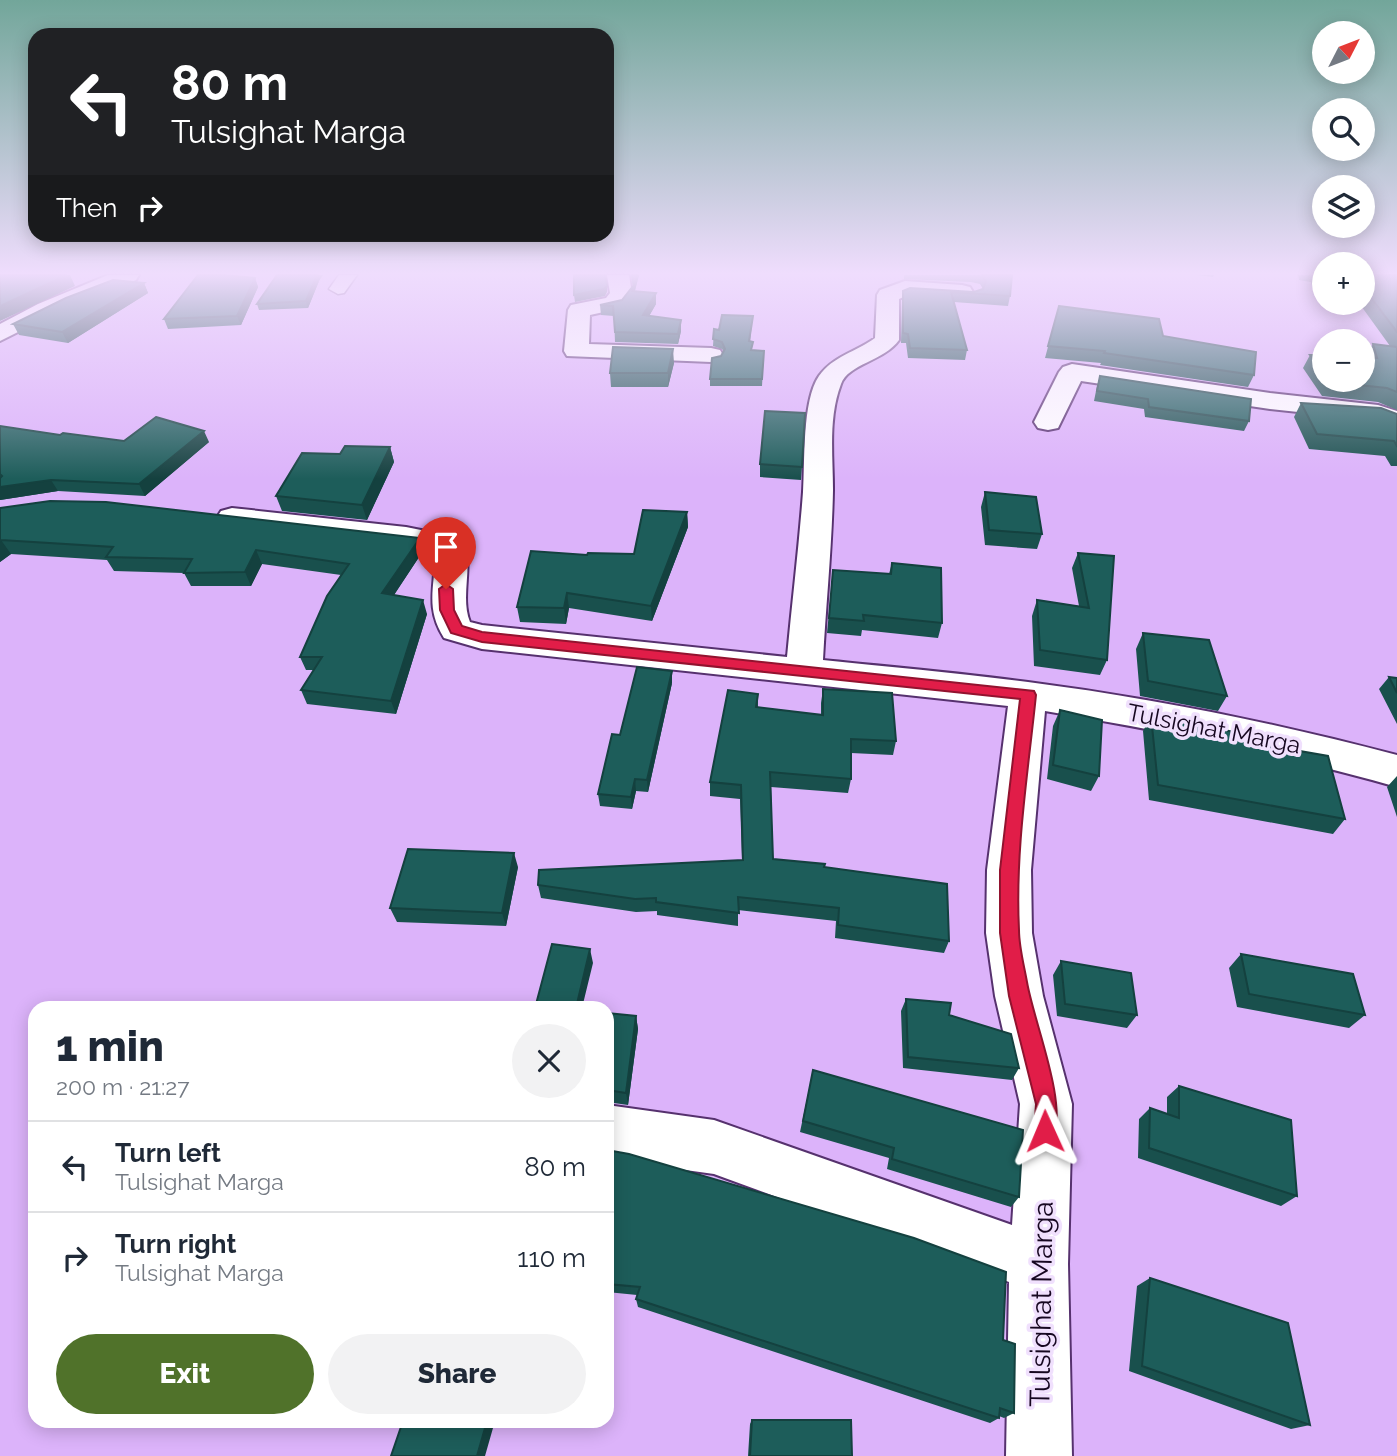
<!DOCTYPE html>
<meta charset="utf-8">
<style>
:root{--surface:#fff;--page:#f2f2f3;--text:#1f2937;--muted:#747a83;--line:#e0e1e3;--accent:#50722a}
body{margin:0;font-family:Raleway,sans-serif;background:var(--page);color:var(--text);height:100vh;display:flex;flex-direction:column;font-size:26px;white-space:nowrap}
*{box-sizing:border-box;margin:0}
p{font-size:23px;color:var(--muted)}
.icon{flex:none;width:38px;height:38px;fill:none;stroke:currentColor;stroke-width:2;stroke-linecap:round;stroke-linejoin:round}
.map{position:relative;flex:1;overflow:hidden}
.details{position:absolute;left:28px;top:1001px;width:586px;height:427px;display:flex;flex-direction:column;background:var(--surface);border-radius:21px;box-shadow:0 4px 18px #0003}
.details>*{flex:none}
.guide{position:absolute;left:28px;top:28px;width:586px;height:214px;border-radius:21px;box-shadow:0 4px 18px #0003;background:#202124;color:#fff;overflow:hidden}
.needle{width:46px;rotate:48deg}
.fabs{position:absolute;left:1312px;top:21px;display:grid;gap:14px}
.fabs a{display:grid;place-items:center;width:63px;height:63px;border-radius:50%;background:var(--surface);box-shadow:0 4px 18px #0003;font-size:35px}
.pin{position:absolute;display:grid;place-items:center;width:60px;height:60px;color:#fff;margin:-72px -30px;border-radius:50% 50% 50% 0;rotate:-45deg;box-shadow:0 0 7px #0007}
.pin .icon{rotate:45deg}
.me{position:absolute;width:77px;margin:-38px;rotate:359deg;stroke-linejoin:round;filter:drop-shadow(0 0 5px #0008)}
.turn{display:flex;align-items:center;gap:24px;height:147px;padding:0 28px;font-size:32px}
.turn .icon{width:91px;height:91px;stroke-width:2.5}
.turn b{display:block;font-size:49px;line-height:60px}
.then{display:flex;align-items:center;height:66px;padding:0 28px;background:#0003;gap:14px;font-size:26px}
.round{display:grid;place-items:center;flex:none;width:74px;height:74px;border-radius:37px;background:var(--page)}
.summary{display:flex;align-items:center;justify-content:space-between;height:119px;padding:0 28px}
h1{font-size:42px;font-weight:800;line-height:52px}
.button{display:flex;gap:14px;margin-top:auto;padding:14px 28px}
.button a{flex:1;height:80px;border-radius:42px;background:var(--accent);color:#fff;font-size:28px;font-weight:800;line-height:80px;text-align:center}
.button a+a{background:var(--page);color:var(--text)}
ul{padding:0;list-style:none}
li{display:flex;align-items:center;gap:21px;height:91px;padding:0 28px;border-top:2px solid var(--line)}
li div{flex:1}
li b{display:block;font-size:26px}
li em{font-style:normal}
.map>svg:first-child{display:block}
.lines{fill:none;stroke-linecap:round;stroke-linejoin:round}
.pedestrian-casing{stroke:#56316e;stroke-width:3}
.minor-casing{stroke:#56316e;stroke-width:4}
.pedestrian{fill:#fff;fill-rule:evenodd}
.minor{fill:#fff;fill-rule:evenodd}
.wall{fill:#19504d}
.shaded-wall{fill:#14413f}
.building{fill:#1d5d5a;stroke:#14413f;stroke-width:2}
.route{fill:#e11d48;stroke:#92132f;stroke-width:2}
.labels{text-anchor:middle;stroke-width:7;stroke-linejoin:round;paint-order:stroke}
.street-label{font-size:24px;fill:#160720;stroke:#f0e0fd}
.near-street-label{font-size:28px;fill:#160720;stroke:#f0e0fd}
</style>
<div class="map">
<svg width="1397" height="1456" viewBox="0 0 1397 1456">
<rect width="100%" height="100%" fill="#dcb3fa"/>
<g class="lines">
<defs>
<path id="pedestrian" d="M339 275H357L344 293 338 294 329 289Z"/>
<path id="minor" d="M108 275H139L136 280 70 306 0 341V324L38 304Z
M607 275H629L632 294 622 308 590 315 589 344 711 348 720 350 723 355 720 360 711 362 567 356 564 351 568 310 571 305 606 298 610 293Z
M905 281 962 285 970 287 973 292 970 297 962 299 908 295 899 299V340C884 361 848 364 841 384 828 418 833 455 833 490 832 546 826 604 823 660 891 667 960 673 1028 682 1152 698 1276 723 1397 755V787C1281 754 1164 731 1045 711L1031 870 1032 933 1043 996 1072 1104 1068 1264 1072 1456H1006L1009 1282 714 1174 607 1159V1105L714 1120 1012 1225 1020 1104 995 996 986 933 987 870 1008 706 482 649 444 638C424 606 436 585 435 551L406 545 232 526 221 523 217 517 221 511 232 508 406 527 461 538C476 560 459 595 470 622L482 625 787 657C792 602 799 547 803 492 805 463 802 400 819 376 833 356 856 352 875 338L877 295 880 290Z
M1072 364 1270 393 1378 405 1397 411V429L1373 420 1270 409 1081 381 1058 428 1048 430 1038 428 1034 422 1059 372 1063 367Z"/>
</defs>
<use href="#pedestrian" class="pedestrian-casing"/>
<use href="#minor" class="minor-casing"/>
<use href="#pedestrian" class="pedestrian"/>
<use href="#minor" class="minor"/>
</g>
<path class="wall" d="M631 275H639L635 291 656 293V304L649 316 681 331 678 344 615 342 614 316 601 315 600 305 622 300 633 286Z
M904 275H1012L1010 296 1008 306 954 302 967 350 965 360 908 358 906 343H901L902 301 903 291 974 292 983 289 980 284 971 282 904 279Z
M1197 275H1214L1213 277Z
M1298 275H1325V294L1314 293 1311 282 1299 280Z
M1363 275H1397V410L1378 402 1322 396 1303 368 1310 355H1325V380H1363L1365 357 1373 344 1390 346 1359 303H1363Z
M255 278 258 287 241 325 168 329 164 319Z
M319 281 308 308 259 310 257 304Z
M144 283 148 293 68 343 19 335 13 324Z
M1059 306 1163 336 1254 375 1248 387 1100 365 1101 363 1045 358Z
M752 323 750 342 752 350 764 351 762 386H710V379L721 356 724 352 722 349 713 346 714 329 719 330Z
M674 363 668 387H611L610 373Z
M1100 376 1249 421 1244 431 1145 417 1144 409 1094 401 1097 386Z
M1301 403 1397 414V466H1391L1385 456 1309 449 1294 417Z
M0 426 60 435 124 441 209 442 145 496 58 491 0 500Z
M390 447 394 462 367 520 282 511 276 496 340 454Z
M760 464 802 467 801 480 760 477Z
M985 492 1042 534 1037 549 985 545 981 507Z
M0 508 423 551 394 595 427 614 396 714 307 704 301 690 313 670H306L300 657 341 575 262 564 251 586H191L184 573 114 571 107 560 11 554 0 562Z
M687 512 688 527 652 621 569 608 566 624 520 622 517 607 587 555 634 554Z
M1078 553 1107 660 1100 675 1034 666 1032 616 1037 600 1079 606 1072 568Z
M892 563 942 623 938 638 862 630 861 636 827 633 833 570 889 574Z
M1143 633 1227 696 1218 711 1140 696 1136 649Z
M1389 677 1397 678V724L1379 689Z
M672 683 648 792 636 791 632 809 600 806 598 794 620 735Z
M823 689 896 741 893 755 851 753V779L848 793 771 787 773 859 824 867 949 941 944 953 835 938 836 921 738 910V926L657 915V911L636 912 541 898 538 885 742 860 740 799 710 796V782L758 694V707L821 715V703Z
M1060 710 1099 776 1091 791 1047 779 1053 726Z
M1151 716 1242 741 1345 819 1333 834 1149 800 1143 731Z
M1397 776V817L1387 787Z
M518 867 506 926 397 922 390 908Z
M1241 954 1365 1015 1349 1028 1237 1007 1229 968Z
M1061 961 1137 1015 1127 1028 1057 1016 1053 975Z
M906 999 949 1015 1019 1068 1012 1080 903 1068 901 1011Z
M607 1013 636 1016 638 1029 628 1105 607 1102Z
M813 1070 1019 1197 1011 1207 887 1169 889 1158 800 1132Z
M1179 1086 1297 1196 1281 1206 1138 1158 1139 1119 1150 1108 1167 1114V1097Z
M607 1150 1003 1340 1014 1413 1004 1418 999 1416V1418L990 1423 638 1307 636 1299 637 1295 607 1292Z
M1150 1278 1310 1425 1291 1429 1129 1371 1137 1286Z
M752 1420 852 1456H748L750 1424Z"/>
<path class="shaded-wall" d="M67 275H70L75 286 0 321V306Z
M317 275H323L319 281 308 308 306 301Z
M637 275H639L634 293V286Z
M255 278 258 287 241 325 237 316Z
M144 283 148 293 68 343 62 332Z
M607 286V292L605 296 575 302 574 295Z
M656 293V304L644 325 643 315Z
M681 320V331L678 344V334Z
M673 349 674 363 668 387V373Z
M204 431 209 442 145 496 139 484Z
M390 447 394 462 367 520 362 505Z
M51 480 58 491 0 500V487Z
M687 512 688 527 652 621 651 606Z
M420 538 423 551 386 607 382 593Z
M1 540 11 554 0 562V541Z
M256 550 262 564 251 586 245 572Z
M567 593 569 608 566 624 564 608Z
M423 600 427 614 396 714 391 701Z
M672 671V683L648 792 647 780Z
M635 779 636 791 632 809 631 797Z
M514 853 518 867 506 926 502 913Z
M590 949 593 963 582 1008H576Z
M636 1016 638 1029 628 1105 626 1093Z
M487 1421H495L485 1456H477Z"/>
<path class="building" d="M0 275H67L0 306Z
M198 275H224L255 278 237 316 164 319Z
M277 275H317L306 301 257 304Z
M574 275H605L607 286 604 289 574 295Z
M632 275H637L634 286Z
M982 275H1012L1010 296 951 292 967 350 910 348 908 334 903 333V291L910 288 974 292 983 289 986 281Z
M1319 275H1325V280H1320Z
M1363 275H1397V332L1363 287Z
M113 280 144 283 62 332 13 324 66 298Z
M633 286 632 291 656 293 643 315 681 320 678 334 615 332 613 306 600 305 622 300Z
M1059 306 1159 319 1163 336 1256 352 1254 375 1104 353 1105 351 1048 346Z
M722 315 753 316 749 341 753 342 751 350 764 351 762 379H710L712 358 721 356 725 349 722 342 713 339 714 329 719 330Z
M1373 344 1397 347V392L1387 388 1330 382 1328 380H1363V357L1377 358Z
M613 347 673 349 668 373H610Z
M1310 355H1325V375Z
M1100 376 1251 399 1249 421 1149 407 1148 399 1097 391Z
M1301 403 1381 408 1397 414V446L1394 441 1317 434Z
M765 411 805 413 802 467 760 464Z
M156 417 204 431 139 484 51 480 0 487V478L2 476 0 474V426L60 435 63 433 124 441Z
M345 446 390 447 362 505 276 496 302 453 340 454Z
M985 492 1036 497 1042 534 989 530Z
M50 501 106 502 420 538 382 593 423 600 391 701 301 690 322 657H300L327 596 349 564 256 550 245 572 184 573 192 559 106 557 113 547 1 540 0 541V508Z
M643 510 687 512 651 606 567 593 564 608 517 607 531 551 587 555 588 553 634 554Z
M1078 553 1114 556 1107 660 1040 650 1037 600 1089 608Z
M892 563 941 568 942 623 863 615 864 621 829 618 833 570 891 574Z
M1143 633 1209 640 1227 696 1148 681Z
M637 667 672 671 647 780 635 779 631 797 598 794 612 734 620 735Z
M1389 677 1397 678V693Z
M823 689 892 693 896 741 851 739V779L770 772 773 859 825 864 824 867 947 884 949 941 838 925 839 908 738 897 739 913 656 902V898L635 899 538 885 539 870 743 860 741 785 710 782 728 690 758 694 756 707 823 715Z
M1060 710 1102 720 1099 776 1053 765Z
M1151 716 1239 733 1242 741 1328 756 1345 819 1158 785Z
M408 849 514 853 502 913 390 908Z
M552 944 590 949 576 1008H535Z
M1241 954 1353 974 1365 1015 1249 994Z
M1061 961 1131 973 1137 1015 1065 1004Z
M906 999 951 1003 949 1015 1011 1034 1019 1068 908 1057Z
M607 1013 636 1016 626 1093 607 1090Z
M813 1070 1023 1130 1019 1197 892 1159 894 1148 803 1121Z
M1179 1086 1291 1120 1297 1196 1149 1148 1150 1108 1179 1118Z
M607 1150 629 1154 914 1238 1006 1272 1003 1340 1015 1344 1014 1413 1000 1408 999 1418 636 1299 640 1287 607 1284Z
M1150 1278 1288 1323 1310 1425 1142 1366Z
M752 1420H851L852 1456H750Z
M403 1421H487L477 1456H391Z"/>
<linearGradient id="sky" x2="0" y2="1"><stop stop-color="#72a69a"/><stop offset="0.57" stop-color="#efddfd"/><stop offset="1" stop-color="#efddfd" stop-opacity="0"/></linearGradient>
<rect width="1397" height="479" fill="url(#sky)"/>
<path class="route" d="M446 584 453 589 454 610 462 626 482 632 1034 691 1036 695C1028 773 1015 851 1019 930 1019 947 1024 965 1027 982 1034 1023 1068 1103 1053 1139L1045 1142 1037 1139 1034 1131 1036 1104 1009 996 1000 933V870L1020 699 482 642 451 633 440 610 439 589Z"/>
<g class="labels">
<g class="street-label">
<text transform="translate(1214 729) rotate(11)" y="8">Tulsighat Marga</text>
</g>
<g class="near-street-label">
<text transform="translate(1041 1304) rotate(-89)" y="10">Tulsighat Marga</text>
</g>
</g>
</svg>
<div class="fabs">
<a><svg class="needle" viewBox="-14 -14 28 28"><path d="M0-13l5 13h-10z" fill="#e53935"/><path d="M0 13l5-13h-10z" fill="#747a83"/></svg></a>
<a><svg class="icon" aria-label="search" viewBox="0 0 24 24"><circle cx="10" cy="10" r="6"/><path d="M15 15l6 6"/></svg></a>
<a><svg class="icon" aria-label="layers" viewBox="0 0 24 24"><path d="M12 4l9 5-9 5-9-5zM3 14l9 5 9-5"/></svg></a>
<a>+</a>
<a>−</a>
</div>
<div class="pin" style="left:446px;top:589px;background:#d93025"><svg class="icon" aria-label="arrive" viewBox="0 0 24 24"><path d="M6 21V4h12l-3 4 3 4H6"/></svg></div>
<svg class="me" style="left:1045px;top:1131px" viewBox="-20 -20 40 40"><path d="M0-17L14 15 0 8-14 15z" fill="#e11d48" stroke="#fff" stroke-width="4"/></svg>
<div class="guide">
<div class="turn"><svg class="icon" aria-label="left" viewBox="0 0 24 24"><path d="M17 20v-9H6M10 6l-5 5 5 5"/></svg><div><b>80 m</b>Tulsighat Marga</div></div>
<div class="then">Then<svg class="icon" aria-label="right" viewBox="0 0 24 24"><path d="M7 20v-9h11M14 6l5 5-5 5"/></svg></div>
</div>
<section class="details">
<div class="summary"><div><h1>1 min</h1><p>200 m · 21:27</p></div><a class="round"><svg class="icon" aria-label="close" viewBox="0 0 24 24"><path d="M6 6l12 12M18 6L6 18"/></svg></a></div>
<ul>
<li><svg class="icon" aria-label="left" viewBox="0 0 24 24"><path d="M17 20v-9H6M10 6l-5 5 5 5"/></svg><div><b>Turn left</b><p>Tulsighat Marga</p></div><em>80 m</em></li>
<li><svg class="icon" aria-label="right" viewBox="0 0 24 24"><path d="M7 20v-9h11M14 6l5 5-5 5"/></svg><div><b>Turn right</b><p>Tulsighat Marga</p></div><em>110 m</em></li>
</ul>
<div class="button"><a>Exit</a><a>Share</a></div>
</section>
</div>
